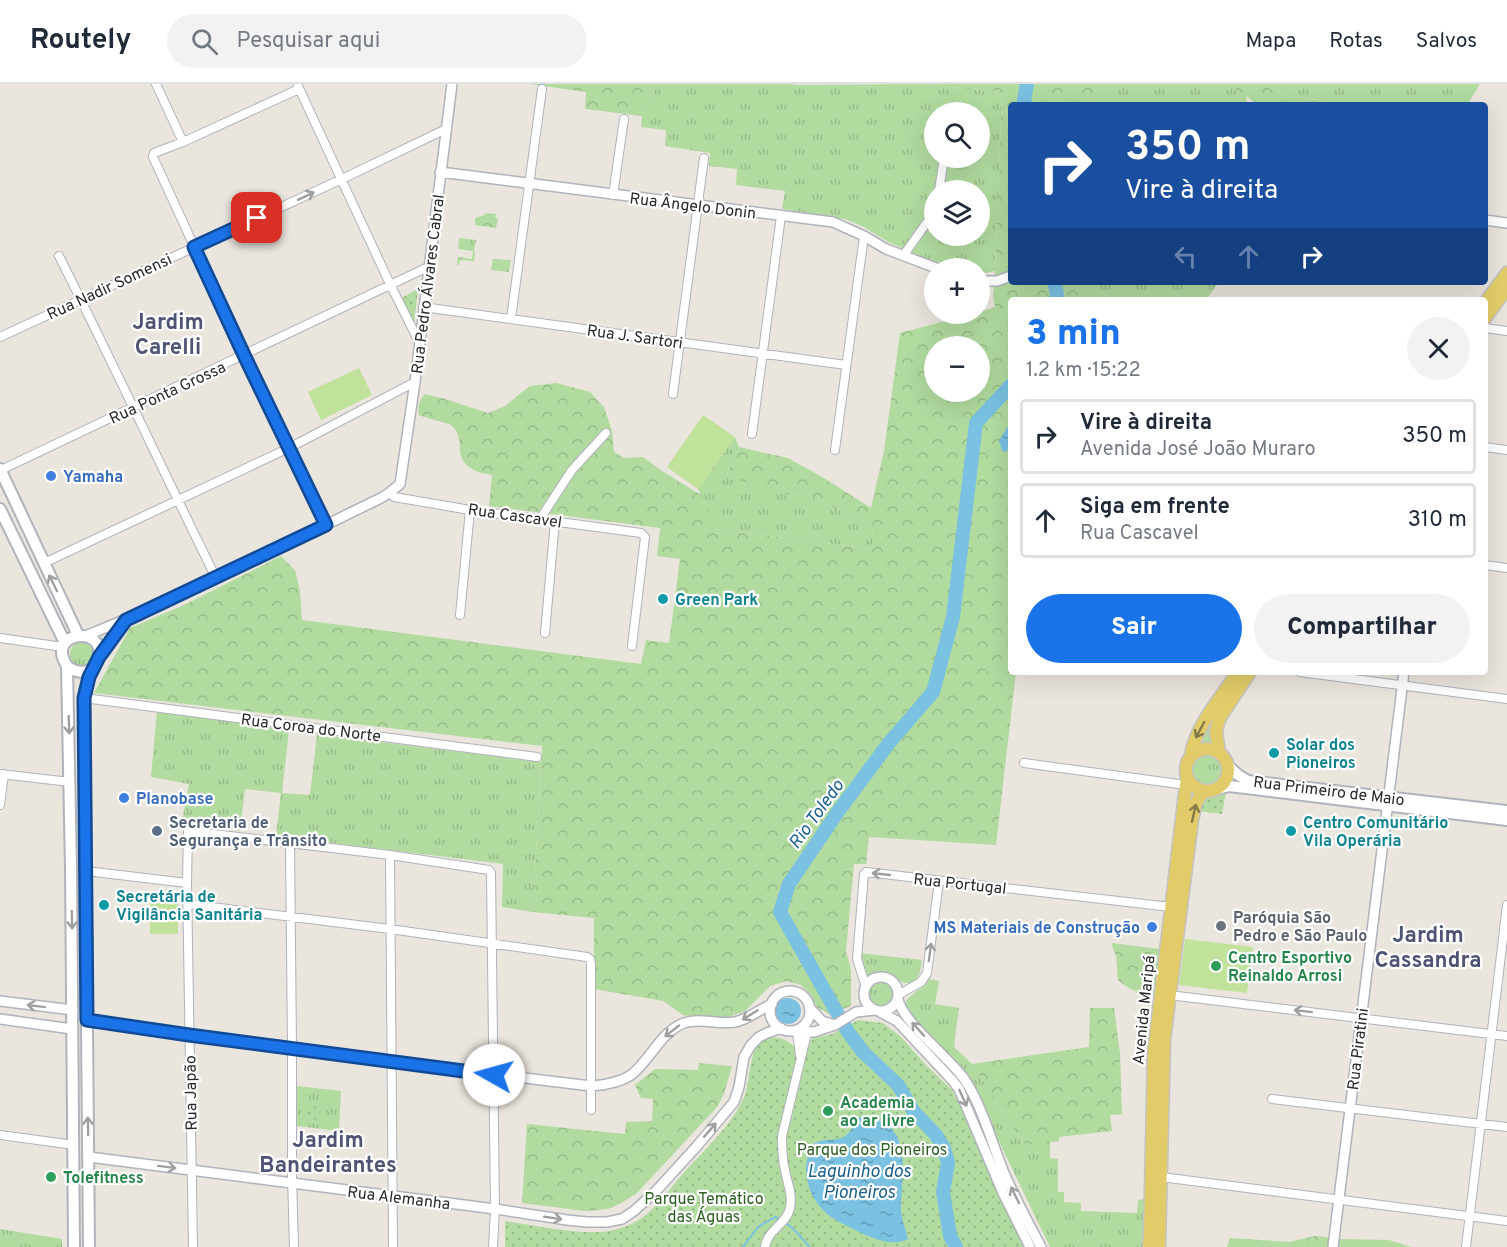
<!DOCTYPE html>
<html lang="pt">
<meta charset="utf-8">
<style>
:root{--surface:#fff;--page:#f2f2f3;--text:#1f2937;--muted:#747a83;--line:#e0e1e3;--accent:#1a73e8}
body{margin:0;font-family:Overpass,sans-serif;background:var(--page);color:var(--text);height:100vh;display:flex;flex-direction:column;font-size:22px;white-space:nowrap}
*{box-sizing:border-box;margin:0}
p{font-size:20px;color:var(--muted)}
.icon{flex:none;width:33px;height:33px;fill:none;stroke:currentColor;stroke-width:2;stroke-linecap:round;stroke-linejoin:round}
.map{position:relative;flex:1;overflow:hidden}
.details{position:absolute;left:1008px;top:213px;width:480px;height:378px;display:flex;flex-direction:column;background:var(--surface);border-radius:6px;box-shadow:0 6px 24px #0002}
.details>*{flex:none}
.top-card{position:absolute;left:1008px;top:18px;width:480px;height:183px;border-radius:6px;box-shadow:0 6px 24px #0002;background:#1a4fa0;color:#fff;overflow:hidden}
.fabs{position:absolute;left:924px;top:18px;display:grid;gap:12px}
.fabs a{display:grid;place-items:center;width:66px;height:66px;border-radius:50%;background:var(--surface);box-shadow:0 6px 24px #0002;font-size:30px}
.pin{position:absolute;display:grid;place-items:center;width:51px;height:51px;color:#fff;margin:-26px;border-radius:12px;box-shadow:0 3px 9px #0006}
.me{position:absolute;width:66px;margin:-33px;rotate:277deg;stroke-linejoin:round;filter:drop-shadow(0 0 4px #0008)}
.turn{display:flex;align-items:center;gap:21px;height:126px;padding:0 18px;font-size:27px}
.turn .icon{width:78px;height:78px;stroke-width:2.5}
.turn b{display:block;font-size:42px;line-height:51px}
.lanes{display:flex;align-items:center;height:57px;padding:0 18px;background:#0003;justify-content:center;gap:30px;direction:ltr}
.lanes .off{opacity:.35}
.round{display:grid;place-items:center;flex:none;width:63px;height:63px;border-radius:32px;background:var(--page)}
.head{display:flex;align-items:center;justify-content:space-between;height:102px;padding:0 18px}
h1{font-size:36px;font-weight:800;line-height:45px;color:var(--accent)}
.primary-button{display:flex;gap:12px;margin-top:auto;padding:12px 18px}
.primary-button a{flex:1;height:69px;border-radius:36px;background:var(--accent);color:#fff;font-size:24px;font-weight:800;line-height:69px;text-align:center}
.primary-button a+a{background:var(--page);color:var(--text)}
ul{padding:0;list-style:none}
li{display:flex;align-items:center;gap:18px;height:75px;margin:0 12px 9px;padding:0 6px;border:3px solid var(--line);border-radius:6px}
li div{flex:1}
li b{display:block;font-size:22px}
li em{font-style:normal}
header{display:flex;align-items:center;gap:36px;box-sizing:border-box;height:84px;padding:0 30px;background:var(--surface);border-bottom:2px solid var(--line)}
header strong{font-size:28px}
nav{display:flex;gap:33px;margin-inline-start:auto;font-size:21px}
.search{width:420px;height:54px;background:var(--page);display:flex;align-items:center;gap:15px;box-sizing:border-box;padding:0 21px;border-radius:33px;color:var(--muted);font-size:22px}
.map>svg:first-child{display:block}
.grass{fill:url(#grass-tufts);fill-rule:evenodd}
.forest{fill:url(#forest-crowns);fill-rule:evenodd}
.park{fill:url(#park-dots)}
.pitch{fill:#c1e29b}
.water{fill:url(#water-ripples)}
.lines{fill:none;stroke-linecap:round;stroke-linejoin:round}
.stream{stroke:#7ac1e2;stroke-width:2}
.river{stroke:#7ac1e2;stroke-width:14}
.minor-casing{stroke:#b0b2bc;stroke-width:10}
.tertiary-casing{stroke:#b0b2bc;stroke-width:12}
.secondary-casing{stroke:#b0b2bc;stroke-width:14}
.primary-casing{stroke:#c3c3c3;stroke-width:15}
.minor{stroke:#fff;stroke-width:8}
.tertiary{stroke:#fff;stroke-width:9}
.secondary{stroke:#fff;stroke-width:10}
.primary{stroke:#e2cc6a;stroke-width:12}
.oneway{stroke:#9f9f9f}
.oneway2{stroke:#867b4a}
.route-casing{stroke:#114b97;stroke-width:15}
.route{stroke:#1a73e8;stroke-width:10}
.shop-dot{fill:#3f7fe0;stroke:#fff;stroke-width:2}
.culture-dot{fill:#0f9aa8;stroke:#fff;stroke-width:2}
.service-dot{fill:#5c6f8a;stroke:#fff;stroke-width:2}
.worship-dot{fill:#6b7280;stroke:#fff;stroke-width:2}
.leisure-dot{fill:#2e9e5b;stroke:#fff;stroke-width:2}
.labels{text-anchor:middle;stroke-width:4.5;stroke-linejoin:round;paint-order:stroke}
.street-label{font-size:16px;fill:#2a2a2a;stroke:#fff}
.shop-label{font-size:16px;font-weight:bold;fill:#366cbe;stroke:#fff;text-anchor:start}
.culture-label{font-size:16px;font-weight:bold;fill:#0d838f;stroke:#fff;text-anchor:start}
.service-label{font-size:16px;font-weight:bold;fill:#4e5e75;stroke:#fff;text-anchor:start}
.worship-label{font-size:16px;font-weight:bold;fill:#5b616d;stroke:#fff;text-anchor:start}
.leisure-label{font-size:16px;font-weight:bold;fill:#27864d;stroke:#fff;text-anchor:start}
.park-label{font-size:16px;fill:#2b5f21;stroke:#fff}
.water-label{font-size:18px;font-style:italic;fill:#1b608c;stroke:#fff}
.district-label{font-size:22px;font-weight:bold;fill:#4f5475;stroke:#fff}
</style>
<header>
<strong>Routely</strong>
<div class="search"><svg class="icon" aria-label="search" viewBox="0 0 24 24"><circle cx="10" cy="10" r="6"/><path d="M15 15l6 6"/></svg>Pesquisar aqui</div>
<nav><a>Mapa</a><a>Rotas</a><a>Salvos</a></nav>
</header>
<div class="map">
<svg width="1507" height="1163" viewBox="0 0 1507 1163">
<defs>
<pattern id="grass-tufts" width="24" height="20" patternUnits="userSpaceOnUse" patternTransform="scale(1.5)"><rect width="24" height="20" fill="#b1db9f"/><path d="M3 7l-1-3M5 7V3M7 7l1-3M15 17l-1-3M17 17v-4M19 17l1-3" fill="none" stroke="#98bc89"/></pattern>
<pattern id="forest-crowns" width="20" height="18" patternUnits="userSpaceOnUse" patternTransform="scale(1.5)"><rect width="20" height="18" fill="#b1db9f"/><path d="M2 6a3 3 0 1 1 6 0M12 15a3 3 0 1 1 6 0" fill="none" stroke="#98bc89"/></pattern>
<pattern id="park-dots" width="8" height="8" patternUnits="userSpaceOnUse" patternTransform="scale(1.5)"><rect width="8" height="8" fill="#b1db9f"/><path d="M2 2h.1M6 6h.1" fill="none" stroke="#98bc89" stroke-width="1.8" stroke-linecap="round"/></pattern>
<pattern id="water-ripples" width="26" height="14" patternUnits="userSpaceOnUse" patternTransform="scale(1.5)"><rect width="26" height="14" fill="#7ac1e2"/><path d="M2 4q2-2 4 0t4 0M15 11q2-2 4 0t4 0" fill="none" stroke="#649db7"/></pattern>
</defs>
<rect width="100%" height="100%" fill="#eae5dd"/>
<path class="grass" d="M658 0H791L799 1 919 0 1002 8 995 187 982 190 980 189V184H958L930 176 888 158 862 142 845 135 782 125 785 107 736 101 737 85 709 82 710 69 665 62 666 46 641 43 642 32ZM934 28H980V74H934ZM934 106H980V152H934Z
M1103 0H1230L1246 12 1247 21H1092V18Z
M1265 0H1480L1467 21H1348L1293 12 1273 7Z
M459 154 476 156 474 167 475 168 474 177 460 176 459 181H457L458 173 472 175 473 167 458 165Z
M493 175 511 176 509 188 491 186Z
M1096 198H1219L1206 216H1096Z
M735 353 739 363 727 390 784 410 809 411 838 426 872 440 873 465 714 445 698 405Z
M70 570a12 12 0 1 1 24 0a12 12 0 1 1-24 0Z
M157 627 289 646 282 709 310 711 317 650 541 678 533 828 502 823 503 780 276 752 281 709 245 705 240 747 182 737 189 700 151 693Z
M1217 627 1215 663 1203 662 1196 664Z
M1192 686a15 15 0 1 1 30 0a15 15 0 1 1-30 0Z
M859 869 922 876C917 926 887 877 864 894Z
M929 895 939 897 935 920 959 924 954 963 972 980 1025 1061 1050 1057V1074L1058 1075V1108H1064V1118L1081 1119V1127L1137 1129 1138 1116 1144 1115 1143 1163H1050L1049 1161 970 998 963 987 908 928C905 922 904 919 908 914L926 900Z
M865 911a14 14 0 1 1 28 0a14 14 0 1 1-28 0Z
M296 1002 341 1007 339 1047 297 1042Z
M0 1145 62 1155V1163H0Z"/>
<path class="forest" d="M530 0H658L642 32 585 25 586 8Z
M919 0H1103L1092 18V21H1011V198H1096V216H1011V588H1016L996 761 869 753 866 780H854L846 867 851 886V922L829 930 817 923 811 911 801 901 786 897 770 902 745 927 726 934H708L683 931 663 917 594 905V834L533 828 542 662 94 609 130 544 182 522 281 472 295 486 300 507 302 536 641 580 646 556 669 559 680 475 657 472 660 444 489 422 492 391C487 390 479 389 474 386 450 373 468 355 451 341 448 339 426 334 419 331 417 322 419 317 425 310L445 315 488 329 505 322 517 312 530 302 556 299 590 308 604 323 612 347 614 368 624 374 643 373 662 387 701 411 713 435 714 445 873 465 872 440 838 426 809 411 784 410 757 403 727 390 739 363 788 374 824 394 871 424 884 367 900 249 972 230H980V228L995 223 993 212 995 187 1002 8ZM934 262H980V308H934Z
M1230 0H1265L1273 7 1293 12 1348 21H1260L1254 18Z
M486 129 496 130 495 133 498 135 496 144 475 141V135L477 133 483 132Z
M1112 859 1160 865 1155 912C1140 909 1129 906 1118 896L1116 872 1113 865Z
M1090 924H1114L1120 969 1122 1030 1110 1031 1112 1047 1059 1053V1057L1025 1061 972 980 1089 963Z
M699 979 732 982 724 1010 717 1023 637 1109 623 1118 611 1124 600 1126 584 1127 522 1119 527 1040 625 1050 626 1038 652 1037 653 1015 641 1014 635 1001 655 985 698 986Z
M1315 1152 1332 1154 1331 1163H1227L1230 1154 1289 1158Z
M1336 1155 1388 1156 1412 1163H1335Z"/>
<path class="park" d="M418 205 414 241 400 215Z
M1219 707 1226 708 1222 730 1199 727C1202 717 1209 710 1219 707Z
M858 936 883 939 901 953 925 980 952 1006 966 1034 995 1102 1026 1163H505V1137C533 1141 588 1153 614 1146 624 1144 634 1139 643 1133 657 1123 669 1106 680 1093 701 1069 733 1041 745 1011 750 997 749 969 760 959 772 949 787 954 796 965L809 963 811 955 832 950Z
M307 1022 321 1023 319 1036 306 1034Z"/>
<path class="pitch" d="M359 284 372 311 321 336 308 308Z
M703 331 735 353 698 405 667 383Z
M150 808 178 809V850H150Z
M1185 855 1253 863 1247 909 1179 901Z"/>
<path class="water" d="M1011 337V364L1005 368 1002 367 999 357Z
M775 927a13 13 0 1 1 26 0a13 13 0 1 1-26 0Z
M862 1032C868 1033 875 1034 881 1037 913 1052 900 1101 901 1128 902 1137 906 1146 908 1155 893 1163 874 1155 859 1148 848 1142 837 1138 827 1130 812 1117 803 1095 807 1076 808 1072 809 1066 811 1063 819 1052 835 1059 845 1052 854 1047 853 1036 862 1032Z"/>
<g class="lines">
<path class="stream" d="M786 1139C795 1145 802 1155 810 1163
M743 1163 758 1143 775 1133 781 1136"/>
<path class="river" d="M1026 21 1024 16 1027 0
M1054 198 1057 209 1056 216
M956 1163 950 1152 943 1108 948 1079 944 1064 936 1051 914 1028 898 1001 863 968 848 948 780 828 789 800 837 729 889 659 933 608 953 533 976 339 1011 301"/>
<defs>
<path id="minor" d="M156 0 183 58
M298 2 390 200 419 258
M299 5 183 58 154 69 153 73 244 271 326 441
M939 106 944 74
M613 111 624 35
M59 172C113 279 163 387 216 494
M903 172 930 134 934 123
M423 223 846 281
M511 235 542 5
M1485 244 1507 247
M0 253 342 95 446 45
M673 310 704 74
M752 350 781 132
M1485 363 1507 366
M835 366 864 152
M1 386 430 182
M389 409 394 413 470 426 641 449 645 453 632 562
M540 435 572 386 606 349
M44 479 289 364 415 298
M1485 481 1507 484
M460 531 470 426
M545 549 555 437
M0 554 63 563
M1300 588 1507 615
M84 614 537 673
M1024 679 1186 701
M0 690 70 698
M0 721 4 690
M290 758 292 964V1093L294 1163
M390 771 393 1163
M86 787 187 799
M188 820 390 845 587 873 590 875 591 880V1026
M866 903 857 875 864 790 866 788 1171 823
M898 911 921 898 927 889 939 797
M1169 911 1507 952
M797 948 800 971
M1272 1015 1507 1043
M0 1051 74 1061
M1161 1093 1507 1137
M193 1163 187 799 188 747 390 771 489 786 491 789 495 1125 493 1163
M765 1163C767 1146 787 1140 790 1124 793 1110 787 1099 785 1086 782 1075 782 1064 782 1052L807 949
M1466 1163 1507 821"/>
<path id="tertiary" d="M440 88 833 138 864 152 886 165 936 184
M1485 136 1507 139
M980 197H997L1011 192
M85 552C186 512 284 461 381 414L389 409 400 400 415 298 452 0
M99 572 124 538
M864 910a17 17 0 1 1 34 0a17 17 0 1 1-34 0Z
M770 927a20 20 0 1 1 40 0a20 20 0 1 1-40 0Z
M898 915C902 938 950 974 965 996 982 1022 992 1059 1004 1089 1015 1114 1028 1139 1041 1163
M0 917 73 926
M809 923 822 937 835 941
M880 928 897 937 953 997 959 1005 1003 1109 1030 1163
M0 935 72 945
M87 936 391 978 591 1002C604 1001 619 999 631 991 650 977 660 948 684 939 700 933 718 941 735 938 747 936 760 925 772 920
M793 947 814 948 835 941 856 928 875 926
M89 1073 495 1125 567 1136 587 1138H607L622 1135 634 1127 656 1107 697 1062 734 1018 739 1003 744 973 751 961 759 953 767 949 781 944
M1333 1163 1404 588"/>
<path id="secondary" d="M0 385 78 551
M0 425 65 559
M67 582C78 591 94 590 98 575 109 541 44 546 67 582L71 784 74 1163
M1228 682 1238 691 1248 697 1507 727
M1220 704 1229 702 1507 736
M89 1163 84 614 89 593 94 583"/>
<path id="primary" d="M1485 219 1507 189
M1485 234 1507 204
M1186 686a21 21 0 1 1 42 0a21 21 0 1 1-42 0Z
M1219 668 1216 648 1219 635 1250 588
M1191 671C1195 643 1222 612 1238 588
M1149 1163 1150 1150 1154 968 1187 693
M1159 1163 1164 956 1192 736 1196 719 1203 707"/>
</defs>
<use href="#minor" class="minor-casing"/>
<use href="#tertiary" class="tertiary-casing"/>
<use href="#secondary" class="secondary-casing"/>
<use href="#primary" class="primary-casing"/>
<use href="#minor" class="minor"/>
<use href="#tertiary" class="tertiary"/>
<use href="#secondary" class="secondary"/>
<use href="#primary" class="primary"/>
</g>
<defs><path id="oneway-shaft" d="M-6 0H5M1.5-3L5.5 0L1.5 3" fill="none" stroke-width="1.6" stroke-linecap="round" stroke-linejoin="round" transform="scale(1.5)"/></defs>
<g class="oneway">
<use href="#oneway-shaft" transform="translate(306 112) rotate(-25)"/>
<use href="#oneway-shaft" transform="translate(53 499) rotate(-116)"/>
<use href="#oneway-shaft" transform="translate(69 641) rotate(88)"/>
<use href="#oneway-shaft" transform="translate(881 790) rotate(-174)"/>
<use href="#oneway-shaft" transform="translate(72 836) rotate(89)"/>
<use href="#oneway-shaft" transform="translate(930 868) rotate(-83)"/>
<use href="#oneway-shaft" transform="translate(36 922) rotate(-173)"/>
<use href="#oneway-shaft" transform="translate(1303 927) rotate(-173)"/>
<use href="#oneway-shaft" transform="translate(750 931) rotate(148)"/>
<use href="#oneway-shaft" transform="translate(918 945) rotate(-132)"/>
<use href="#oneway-shaft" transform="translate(672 947) rotate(142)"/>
<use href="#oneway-shaft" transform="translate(963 1014) rotate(66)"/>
<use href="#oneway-shaft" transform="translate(88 1042) rotate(-91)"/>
<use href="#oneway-shaft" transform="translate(710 1046) rotate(-49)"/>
<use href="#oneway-shaft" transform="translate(167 1083) rotate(7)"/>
<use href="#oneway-shaft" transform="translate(1015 1111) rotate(-116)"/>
<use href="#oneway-shaft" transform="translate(553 1134) rotate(9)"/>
</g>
<g class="oneway2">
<use href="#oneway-shaft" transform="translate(1200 646) rotate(118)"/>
<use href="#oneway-shaft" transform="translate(1194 729) rotate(-77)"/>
</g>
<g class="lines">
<defs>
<path id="route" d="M257 134 194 163 244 271 326 441 126 536 99 573 89 593 84 614 87 936 189 951 494 991"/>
</defs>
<use href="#route" class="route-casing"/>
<use href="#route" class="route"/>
</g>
<g class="shop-dot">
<circle cx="51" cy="392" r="6"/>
<circle cx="124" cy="714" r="6"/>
<circle cx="1152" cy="843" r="6"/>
</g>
<g class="culture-dot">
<circle cx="663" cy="515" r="6"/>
<circle cx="1274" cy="669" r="6"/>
<circle cx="1291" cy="747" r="6"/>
<circle cx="104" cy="821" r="6"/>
</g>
<circle class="service-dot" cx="157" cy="747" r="6"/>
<circle class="worship-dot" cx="1221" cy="842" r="6"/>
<g class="leisure-dot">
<circle cx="1216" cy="882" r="6"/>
<circle cx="828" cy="1027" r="6"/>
<circle cx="51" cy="1093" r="6"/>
</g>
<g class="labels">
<g class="street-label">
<text transform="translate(693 121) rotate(7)" y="6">Rua Ângelo Donin</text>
<text transform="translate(427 200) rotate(-83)" y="6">Rua Pedro Álvares Cabral</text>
<text transform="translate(109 202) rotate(-25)" y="6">Rua Nadir Somensi</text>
<text transform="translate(635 252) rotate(8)" y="6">Rua J. Sartori</text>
<text transform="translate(167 308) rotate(-25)" y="6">Rua Ponta Grossa</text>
<text transform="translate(515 431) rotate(8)" y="6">Rua Cascavel</text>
<text transform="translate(311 643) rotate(7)" y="6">Rua Coroa do Norte</text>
<text transform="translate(1329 706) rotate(7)" y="6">Rua Primeiro de Maio</text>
<text transform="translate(960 799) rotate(6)" y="6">Rua Portugal</text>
<text transform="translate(1143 926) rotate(-84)" y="6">Avenida Maripá</text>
<text transform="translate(1357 965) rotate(-83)" y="6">Rua Piratini</text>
<text transform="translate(190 1009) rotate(-91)" y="6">Rua Japão</text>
<text transform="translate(399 1113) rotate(7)" y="6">Rua Alemanha</text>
</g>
<g class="shop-label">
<text x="63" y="398">Yamaha</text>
<text x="136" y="720">Planobase</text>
<text x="1140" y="849" text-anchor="end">MS Materiais de Construção</text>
</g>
<g class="culture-label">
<text x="675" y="521">Green Park</text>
<text x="1286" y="666">Solar dos<tspan x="1286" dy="18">Pioneiros</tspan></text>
<text x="1303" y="744">Centro Comunitário<tspan x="1303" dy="18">Vila Operária</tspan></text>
<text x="116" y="818">Secretária de<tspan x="116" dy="18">Vigilância Sanitária</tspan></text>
</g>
<g class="service-label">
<text x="169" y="744">Secretaria de<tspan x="169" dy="18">Segurança e Trânsito</tspan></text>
</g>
<g class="worship-label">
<text x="1233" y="839">Paróquia São<tspan x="1233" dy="18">Pedro e São Paulo</tspan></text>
</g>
<g class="leisure-label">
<text x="1228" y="879">Centro Esportivo<tspan x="1228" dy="18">Reinaldo Arrosi</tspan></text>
<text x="840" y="1024">Academia<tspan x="840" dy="18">ao ar livre</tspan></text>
<text x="63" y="1099">Tolefitness</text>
</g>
<g class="park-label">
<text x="872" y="1071">Parque dos Pioneiros</text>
<text x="704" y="1120">Parque Temático<tspan x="704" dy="18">das Águas</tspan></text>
</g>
<g class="water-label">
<text transform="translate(816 730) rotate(-54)" y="6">Rio Toledo</text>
<text x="859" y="1093">Laguinho dos<tspan x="859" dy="21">Pioneiros</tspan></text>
</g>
<g class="district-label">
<text x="168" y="245">Jardim<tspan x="168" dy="25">Carelli</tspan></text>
<text x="1428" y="858">Jardim<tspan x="1428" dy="25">Cassandra</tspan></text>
<text x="328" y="1063">Jardim<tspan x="328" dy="25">Bandeirantes</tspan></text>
</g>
</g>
</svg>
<div class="fabs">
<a><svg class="icon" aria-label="search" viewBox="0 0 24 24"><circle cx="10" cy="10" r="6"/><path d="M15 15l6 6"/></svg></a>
<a><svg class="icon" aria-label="layers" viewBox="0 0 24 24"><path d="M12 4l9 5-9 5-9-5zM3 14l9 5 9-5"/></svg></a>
<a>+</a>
<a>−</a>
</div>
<div class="pin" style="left:257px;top:134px;background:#d93025"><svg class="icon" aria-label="arrive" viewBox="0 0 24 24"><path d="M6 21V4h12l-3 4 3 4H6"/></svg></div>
<svg class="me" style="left:494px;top:991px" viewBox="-20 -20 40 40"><circle r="19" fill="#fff"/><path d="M0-13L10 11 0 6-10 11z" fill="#1a73e8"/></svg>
<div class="top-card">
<div class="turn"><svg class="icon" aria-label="right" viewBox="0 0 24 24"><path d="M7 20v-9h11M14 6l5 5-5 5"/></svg><div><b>350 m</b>Vire à direita</div></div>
<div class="lanes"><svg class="icon off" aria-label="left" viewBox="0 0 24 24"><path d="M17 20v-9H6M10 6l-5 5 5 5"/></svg><svg class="icon off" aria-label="ahead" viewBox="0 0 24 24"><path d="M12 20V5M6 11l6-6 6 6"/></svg><svg class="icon" aria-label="right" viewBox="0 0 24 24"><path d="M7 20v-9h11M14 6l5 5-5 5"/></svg></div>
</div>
<section class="details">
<div class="head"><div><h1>3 min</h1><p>1.2 km · 15:22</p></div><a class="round"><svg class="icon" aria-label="close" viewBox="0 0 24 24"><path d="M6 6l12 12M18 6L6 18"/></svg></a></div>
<ul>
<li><svg class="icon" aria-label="right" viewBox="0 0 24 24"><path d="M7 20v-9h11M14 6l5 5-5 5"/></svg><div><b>Vire à direita</b><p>Avenida José João Muraro</p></div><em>350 m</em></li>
<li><svg class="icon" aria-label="ahead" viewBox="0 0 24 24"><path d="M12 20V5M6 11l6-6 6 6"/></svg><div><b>Siga em frente</b><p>Rua Cascavel</p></div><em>310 m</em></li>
</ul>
<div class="primary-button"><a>Sair</a><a>Compartilhar</a></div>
</section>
</div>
